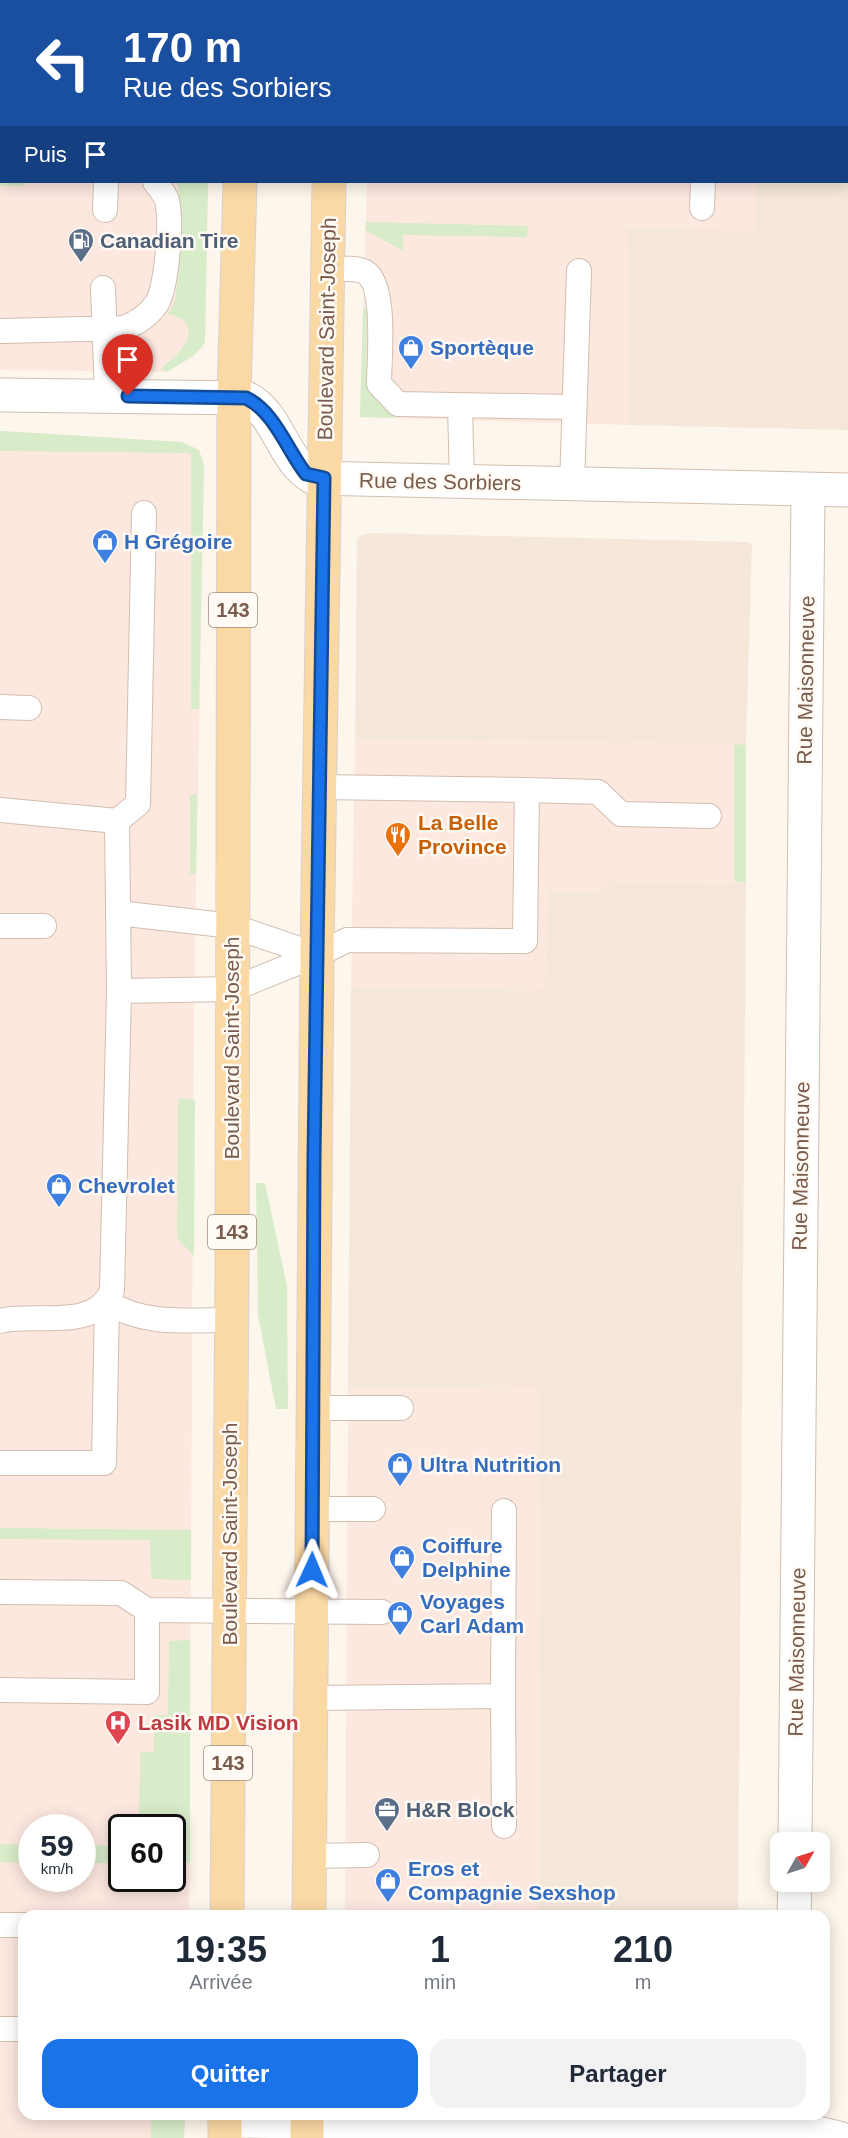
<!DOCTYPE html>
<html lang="fr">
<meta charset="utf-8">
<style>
:root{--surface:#fff;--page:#f2f2f3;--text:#1f2937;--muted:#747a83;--accent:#1a73e8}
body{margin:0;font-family:Helvetica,sans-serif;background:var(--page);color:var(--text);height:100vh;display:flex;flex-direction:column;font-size:22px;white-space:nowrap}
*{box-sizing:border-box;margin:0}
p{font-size:20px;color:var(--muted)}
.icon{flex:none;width:33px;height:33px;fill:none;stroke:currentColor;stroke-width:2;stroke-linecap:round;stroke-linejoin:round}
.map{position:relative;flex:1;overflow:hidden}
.panel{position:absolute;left:18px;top:1910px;width:812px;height:210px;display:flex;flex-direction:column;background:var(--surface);border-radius:18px;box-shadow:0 3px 15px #0003}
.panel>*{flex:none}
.hud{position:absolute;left:0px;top:0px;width:849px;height:183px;box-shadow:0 3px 15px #0003;background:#1a4fa0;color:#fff;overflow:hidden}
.needle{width:39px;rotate:51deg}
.fabs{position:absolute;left:770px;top:1832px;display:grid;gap:12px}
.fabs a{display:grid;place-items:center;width:60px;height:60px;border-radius:12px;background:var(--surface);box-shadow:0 3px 15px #0003;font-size:30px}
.speed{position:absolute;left:18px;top:1814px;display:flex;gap:12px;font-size:30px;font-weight:700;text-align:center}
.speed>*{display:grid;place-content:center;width:78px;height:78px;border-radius:50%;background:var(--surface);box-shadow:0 3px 15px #0003;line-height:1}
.speed small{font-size:15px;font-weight:400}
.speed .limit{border:3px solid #111;border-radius:9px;background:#fff;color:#111}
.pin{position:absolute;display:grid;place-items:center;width:51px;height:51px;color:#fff;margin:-62px -26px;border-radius:50% 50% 50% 0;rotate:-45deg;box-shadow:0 0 6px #0007}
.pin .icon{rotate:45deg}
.me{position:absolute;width:66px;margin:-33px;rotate:1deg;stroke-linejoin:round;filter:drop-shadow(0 0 4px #0008)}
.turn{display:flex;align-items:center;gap:21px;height:126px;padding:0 24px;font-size:27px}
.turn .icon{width:78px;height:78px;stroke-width:2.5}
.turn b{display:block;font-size:42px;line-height:51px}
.then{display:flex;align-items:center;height:57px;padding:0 24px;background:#0003;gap:12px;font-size:22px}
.eta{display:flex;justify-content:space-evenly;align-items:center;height:102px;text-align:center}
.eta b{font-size:36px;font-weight:700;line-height:42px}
.button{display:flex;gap:12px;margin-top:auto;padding:12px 24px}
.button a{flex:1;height:69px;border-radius:18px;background:var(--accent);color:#fff;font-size:24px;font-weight:700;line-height:69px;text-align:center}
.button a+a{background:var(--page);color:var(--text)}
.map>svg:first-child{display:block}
.residential{fill:#f5e8da}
.commercial{fill:#fde8e0;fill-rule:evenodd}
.green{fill:#d8ecc9}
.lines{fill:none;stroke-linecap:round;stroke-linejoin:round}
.lane-casing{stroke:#d1beb0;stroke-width:26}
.street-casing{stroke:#d1beb0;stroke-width:35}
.primary-casing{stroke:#dad1cd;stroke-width:35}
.lane{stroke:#fff;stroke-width:24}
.street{stroke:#fff;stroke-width:33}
.primary{stroke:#fbd9a5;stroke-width:33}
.route-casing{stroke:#114b97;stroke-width:15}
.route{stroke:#1a73e8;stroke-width:10}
.labels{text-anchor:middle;stroke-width:5;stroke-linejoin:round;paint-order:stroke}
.shield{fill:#fffaf3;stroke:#a28b7f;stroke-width:1.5}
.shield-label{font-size:20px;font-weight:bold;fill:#7a5c4d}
.service-label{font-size:21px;font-weight:bold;fill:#4e5e75;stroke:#fffaf3;text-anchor:start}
.street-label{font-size:21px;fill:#7a5c4d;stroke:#fffaf3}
.shop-label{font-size:21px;font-weight:bold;fill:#366cbe;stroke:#fffaf3;text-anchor:start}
.food-label{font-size:21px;font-weight:bold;fill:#c56008;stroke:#fffaf3;text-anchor:start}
.health-label{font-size:21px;font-weight:bold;fill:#be3a42;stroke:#fffaf3;text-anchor:start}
</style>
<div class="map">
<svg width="848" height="2138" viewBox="0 0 848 2138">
<rect width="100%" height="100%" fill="#fdf6ec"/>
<path class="residential" d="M848 36V430L628 425 627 227 754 231 755 182H848Z
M372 533 748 542 752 545 746 745 355 739 357 540 361 535Z
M608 881 746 883 738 1915H540L538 1386 348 1388 351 987 544 990 548 891 593 892 601 889Z"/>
<path class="commercial" d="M0 166 2 182H208L205 343 201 349 167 372 0 370Z
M367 182H755V231L627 228 628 425 360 417Z
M0 431 182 442 199 450 204 466 194 1010 189 1915 24 1916V2114H185L184 2138H0ZM32 1827H82V1878H32ZM122 1827H172V1878H122Z
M355 739 746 745V883L609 881 601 889 593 892 548 891 545 990 351 987Z
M538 1386 540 1915 345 1916 348 1388Z"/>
<path class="green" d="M0 0H100L2 2V182H28L22 186H0Z
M178 182H208L205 343 193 356 167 372 161 368C180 355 209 324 168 314L175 301 177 287Z
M366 222 528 226 527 237 403 235V251L365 230Z
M363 306 367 311 366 383 395 414 394 418 360 417Z
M0 431 182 442 199 450 204 466 199 709H191V453L0 451Z
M734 744 746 745V883L734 881Z
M197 794 196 873 190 874V795Z
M178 1098 195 1100 194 1256 177 1238Z
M256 1183H265L287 1286 288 1409H276L258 1315Z
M0 1528 191 1530V1580L151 1579 150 1540 0 1539Z
M190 1640V1863H173L172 1827H139L140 1752H154V1715H168L169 1641Z
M0 1844 31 1845V1863L0 1862Z
M83 1845 121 1846V1863H83Z
M152 2114H185L184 2138H151Z"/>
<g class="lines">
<defs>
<path id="lane" d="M704 0V2
M146 2 147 0
M702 208 703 182
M105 210 106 182
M328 269C338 269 355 267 365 272 387 285 379 360 379 384L398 404 574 407
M103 288 107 395
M1 331 124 328C137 323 149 315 157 303 167 285 172 221 167 201 165 194 160 188 155 182
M460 406 462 482
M572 485 579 271
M0 707 29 708
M527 790 598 792 621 814 709 816
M0 810 117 821
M118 913 232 926 317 955 233 989 119 991
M0 926H44
M317 955 347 940 525 941 527 790 320 787
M107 1302C144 1326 189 1320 231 1320
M0 1321C36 1312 94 1332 112 1291L119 991 117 821 138 804 144 513
M313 1408H401
M0 1463H104L107 1302
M312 1509H373
M0 1592 121 1593 147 1610 382 1612
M0 1690 147 1692V1610
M503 1696 504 1826
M311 1698 503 1696 504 1511
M310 1856 367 1855
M0 1925H24
M0 2029H24"/>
<path id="street" d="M0 395 246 398C279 414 282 461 314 478L848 490
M795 1842 808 490
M794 1916 795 1881
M225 2121 792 2127 839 2138"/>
<path id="primary" d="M245 2V0
M332 2V0
M227 1916 232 1279 234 396 240 182
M309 1916 317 955 329 182
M225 2138V2114
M307 2138V2114"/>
</defs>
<use href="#lane" class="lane-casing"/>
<use href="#street" class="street-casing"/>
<use href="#primary" class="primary-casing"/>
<use href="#lane" class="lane"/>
<use href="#street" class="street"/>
<use href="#primary" class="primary"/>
</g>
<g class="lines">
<defs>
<path id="route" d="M128 396 246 398C275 412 287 450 306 474L324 478 314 1156 312 1570"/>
</defs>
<use href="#route" class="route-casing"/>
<use href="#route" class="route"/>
</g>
<defs>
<symbol id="fuel-pin" viewBox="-11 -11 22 30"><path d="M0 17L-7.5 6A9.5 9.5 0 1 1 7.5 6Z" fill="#5c6f8a" stroke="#fffaf3"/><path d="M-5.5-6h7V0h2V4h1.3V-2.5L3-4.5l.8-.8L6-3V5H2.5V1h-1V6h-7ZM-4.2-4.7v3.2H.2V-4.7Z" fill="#fff"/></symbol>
<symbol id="shop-pin" viewBox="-11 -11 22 30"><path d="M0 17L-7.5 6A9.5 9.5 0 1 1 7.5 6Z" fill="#3f7fe0" stroke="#fffaf3"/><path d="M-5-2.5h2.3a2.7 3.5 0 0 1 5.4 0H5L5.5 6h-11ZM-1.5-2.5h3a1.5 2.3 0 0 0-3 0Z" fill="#fff"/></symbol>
<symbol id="restaurant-pin" viewBox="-11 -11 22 30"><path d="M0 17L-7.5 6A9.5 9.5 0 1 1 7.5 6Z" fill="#e8710a" stroke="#fffaf3"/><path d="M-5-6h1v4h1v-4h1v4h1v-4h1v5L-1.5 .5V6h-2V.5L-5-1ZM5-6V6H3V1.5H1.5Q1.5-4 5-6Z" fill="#fff"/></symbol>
<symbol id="hospital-pin" viewBox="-11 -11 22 30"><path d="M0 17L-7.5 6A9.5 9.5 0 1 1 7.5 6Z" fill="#e0444e" stroke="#fffaf3"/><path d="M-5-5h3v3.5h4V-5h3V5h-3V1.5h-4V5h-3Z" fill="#fff"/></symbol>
<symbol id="office-pin" viewBox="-11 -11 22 30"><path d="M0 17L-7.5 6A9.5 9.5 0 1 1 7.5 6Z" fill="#5c6f8a" stroke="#fffaf3"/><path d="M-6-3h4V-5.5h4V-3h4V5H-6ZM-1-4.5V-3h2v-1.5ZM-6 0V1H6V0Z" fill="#fff"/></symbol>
</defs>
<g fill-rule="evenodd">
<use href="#fuel-pin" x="66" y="226" width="30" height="40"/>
<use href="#shop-pin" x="396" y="333" width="30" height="40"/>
<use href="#shop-pin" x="90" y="527" width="30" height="40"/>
<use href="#restaurant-pin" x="383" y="820" width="30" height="40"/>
<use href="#shop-pin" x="44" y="1171" width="30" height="40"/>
<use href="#shop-pin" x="385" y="1450" width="30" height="40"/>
<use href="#shop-pin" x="387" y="1543" width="30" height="40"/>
<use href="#shop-pin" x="385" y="1599" width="30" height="40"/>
<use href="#hospital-pin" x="103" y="1708" width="30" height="40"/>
<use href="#office-pin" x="372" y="1795" width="30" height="40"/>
<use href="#shop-pin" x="373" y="1866" width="30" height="40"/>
</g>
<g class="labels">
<g class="shield">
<rect x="209" y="593" width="48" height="34" rx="4.5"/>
<rect x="208" y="1215" width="48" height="34" rx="4.5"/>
<rect x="204" y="1746" width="48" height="34" rx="4.5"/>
</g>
<g class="shield-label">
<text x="233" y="617">143</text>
<text x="232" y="1239">143</text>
<text x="228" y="1770">143</text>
</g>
<g class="service-label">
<text x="100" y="248">Canadian Tire</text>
<text x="406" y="1817">H&amp;R Block</text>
</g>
<g class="street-label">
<text transform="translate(327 329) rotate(-89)" y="7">Boulevard Saint-Joseph</text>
<text transform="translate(440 482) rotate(1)" y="7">Rue des Sorbiers</text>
<text transform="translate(806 680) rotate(-89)" y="7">Rue Maisonneuve</text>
<text transform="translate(232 1048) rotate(-90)" y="7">Boulevard Saint-Joseph</text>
<text transform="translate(801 1166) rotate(-89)" y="7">Rue Maisonneuve</text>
<text transform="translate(230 1534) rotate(-90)" y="7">Boulevard Saint-Joseph</text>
<text transform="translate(797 1652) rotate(-89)" y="7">Rue Maisonneuve</text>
</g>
<g class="shop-label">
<text x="430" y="355">Sportèque</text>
<text x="124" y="549">H Grégoire</text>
<text x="78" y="1193">Chevrolet</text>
<text x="420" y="1472">Ultra Nutrition</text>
<text x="422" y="1553">Coiffure<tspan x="422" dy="24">Delphine</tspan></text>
<text x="420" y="1609">Voyages<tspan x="420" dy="24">Carl Adam</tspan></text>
<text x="408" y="1876">Eros et<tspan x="408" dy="24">Compagnie Sexshop</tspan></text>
</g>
<g class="food-label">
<text x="418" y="830">La Belle<tspan x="418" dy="24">Province</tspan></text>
</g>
<g class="health-label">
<text x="138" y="1730">Lasik MD Vision</text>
</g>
</g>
</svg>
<div class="fabs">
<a><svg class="needle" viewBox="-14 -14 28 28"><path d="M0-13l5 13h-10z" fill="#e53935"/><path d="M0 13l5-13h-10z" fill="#747a83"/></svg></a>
</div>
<div class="speed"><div>59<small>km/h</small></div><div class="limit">60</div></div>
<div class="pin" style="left:128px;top:396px;background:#d93025"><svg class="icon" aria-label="arrive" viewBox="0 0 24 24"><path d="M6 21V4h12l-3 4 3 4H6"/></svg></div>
<svg class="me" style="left:312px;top:1570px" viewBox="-20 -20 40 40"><path d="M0-17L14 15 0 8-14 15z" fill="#1a73e8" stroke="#fff" stroke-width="4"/></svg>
<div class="hud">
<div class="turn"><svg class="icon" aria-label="left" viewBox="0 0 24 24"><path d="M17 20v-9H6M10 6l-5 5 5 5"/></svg><div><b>170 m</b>Rue des Sorbiers</div></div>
<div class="then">Puis<svg class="icon" aria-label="arrive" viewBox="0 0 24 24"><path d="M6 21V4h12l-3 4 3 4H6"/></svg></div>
</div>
<section class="panel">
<div class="eta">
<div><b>19:35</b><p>Arrivée</p></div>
<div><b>1</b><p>min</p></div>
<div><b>210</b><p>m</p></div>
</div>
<div class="button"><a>Quitter</a><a>Partager</a></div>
</section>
</div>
